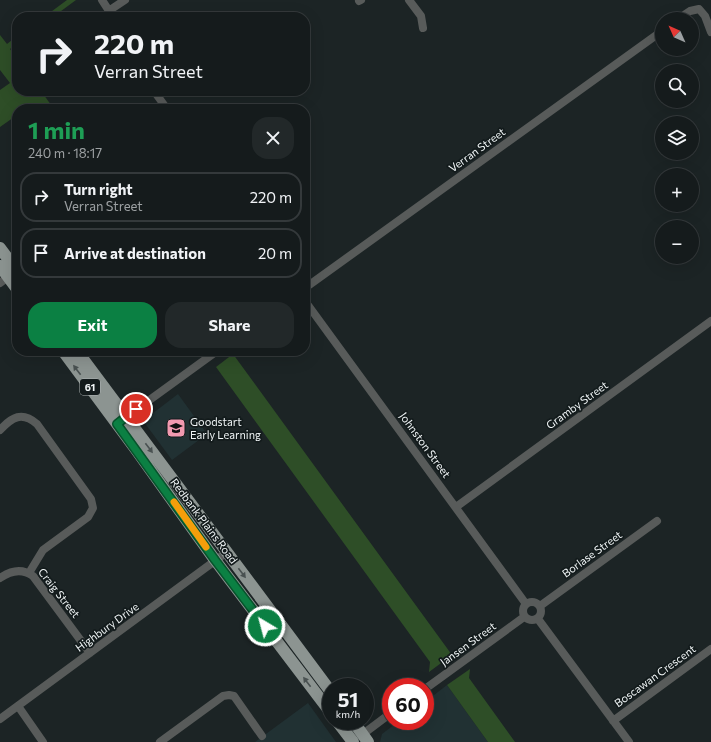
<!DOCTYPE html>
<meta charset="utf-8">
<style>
:root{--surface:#151b1c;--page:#222829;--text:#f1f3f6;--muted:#9da1a3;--line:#34393b;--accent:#0b8043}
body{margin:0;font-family:Commissioner,sans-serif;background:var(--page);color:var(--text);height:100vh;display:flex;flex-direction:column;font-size:15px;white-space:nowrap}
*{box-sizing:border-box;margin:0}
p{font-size:13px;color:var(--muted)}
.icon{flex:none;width:22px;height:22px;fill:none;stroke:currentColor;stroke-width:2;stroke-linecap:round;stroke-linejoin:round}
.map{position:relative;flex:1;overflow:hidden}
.details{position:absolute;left:12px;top:104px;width:298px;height:252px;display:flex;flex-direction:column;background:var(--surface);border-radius:16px;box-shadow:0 4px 16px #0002,0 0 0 1px var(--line)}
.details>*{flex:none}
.banner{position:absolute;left:12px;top:12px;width:298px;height:84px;border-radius:16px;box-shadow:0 4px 16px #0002,0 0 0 1px var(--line);background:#151b1c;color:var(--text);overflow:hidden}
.needle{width:26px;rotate:315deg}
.tools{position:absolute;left:655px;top:12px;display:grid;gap:8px}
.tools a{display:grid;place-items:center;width:44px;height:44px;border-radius:50%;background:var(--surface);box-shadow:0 4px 16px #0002,0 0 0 1px var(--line);font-size:20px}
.speed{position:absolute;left:322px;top:678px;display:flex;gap:8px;font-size:20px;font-weight:700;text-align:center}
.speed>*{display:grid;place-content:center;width:52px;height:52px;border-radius:50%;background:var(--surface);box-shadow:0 4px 16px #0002,0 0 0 1px var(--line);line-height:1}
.speed small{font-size:10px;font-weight:400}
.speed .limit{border:6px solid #d22;background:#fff;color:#111}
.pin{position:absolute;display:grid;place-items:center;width:34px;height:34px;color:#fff;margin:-17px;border:2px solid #fff;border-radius:50%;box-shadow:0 1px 4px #0007}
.me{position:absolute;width:44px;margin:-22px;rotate:323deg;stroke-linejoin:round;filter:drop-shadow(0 0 3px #0008)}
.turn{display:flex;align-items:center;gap:14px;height:84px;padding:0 16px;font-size:18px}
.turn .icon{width:52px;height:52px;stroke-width:2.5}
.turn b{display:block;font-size:28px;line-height:34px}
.round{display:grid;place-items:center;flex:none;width:42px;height:42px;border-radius:16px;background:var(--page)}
.headline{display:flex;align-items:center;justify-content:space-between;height:68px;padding:0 16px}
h1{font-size:24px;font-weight:700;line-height:30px;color:#1e9e55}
.button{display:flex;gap:8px;margin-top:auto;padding:8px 16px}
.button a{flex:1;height:46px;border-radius:16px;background:var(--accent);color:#fff;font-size:16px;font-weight:700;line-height:46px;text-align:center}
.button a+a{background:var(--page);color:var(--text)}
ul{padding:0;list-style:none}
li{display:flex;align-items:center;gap:12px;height:50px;margin:0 8px 6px;padding:0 8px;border:2px solid var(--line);border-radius:16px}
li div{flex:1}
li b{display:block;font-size:15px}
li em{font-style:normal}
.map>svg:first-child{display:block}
.built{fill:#213133}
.green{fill:#2e4e27}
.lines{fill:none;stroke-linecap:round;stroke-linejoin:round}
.street{stroke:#585b5a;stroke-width:8}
.primary{stroke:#8c9491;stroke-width:12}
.oneway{fill:#495151}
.route-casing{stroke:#07532c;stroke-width:10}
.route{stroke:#0b8043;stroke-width:7}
.slow{stroke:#f59e0b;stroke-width:7}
.labels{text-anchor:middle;stroke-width:3.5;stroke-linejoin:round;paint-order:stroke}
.shield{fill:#131b1c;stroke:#aeb4b5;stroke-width:1}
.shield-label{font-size:10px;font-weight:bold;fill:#f0f5f6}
.street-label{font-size:11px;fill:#f0f5f6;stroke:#131b1c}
.poi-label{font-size:11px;fill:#f0f5f6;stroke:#131b1c;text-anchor:start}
</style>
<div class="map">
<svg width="711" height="742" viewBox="0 0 711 742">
<rect width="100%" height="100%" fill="#1c2425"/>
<path class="built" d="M178 394 207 434 172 460 144 422V420Z
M447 685 488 742H380L382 734 399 721H425V702Z
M308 703 336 742H255Z"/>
<path class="green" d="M67 0H76L53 17H44Z
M0 35 7 44 17 36V43L10 49 17 58V91H41L54 109H29L27 107 25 109H17V115L0 127V90L10 83 0 70Z
M233 354 452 655 429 672 430 662 216 367Z
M470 669 469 678 515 742H488L447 685Z"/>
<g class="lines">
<path class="street" d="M102 0 113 17
M409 0 421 16 423 28
M359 1 361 0
M110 10 125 0
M678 19 690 11 699 9 705 16 711 32
M154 91 167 109
M0 283 8 277
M305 288 662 31
M305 301 526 604
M122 420 217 351
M0 430C12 417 22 411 37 424L91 499 93 508 88 517 43 550 29 573
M456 507 711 321
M0 578C10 571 22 568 33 576L90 653
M523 611a9 9 0 1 1 18 0a9 9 0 1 1-18 0Z
M540 606 657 521
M538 619 629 742
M425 689 524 617
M18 706 43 742
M0 719 227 552
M613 721 711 649
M363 734 391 713
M160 742 223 696 229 695 234 696 262 736"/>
<path class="primary" d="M0 248 17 271
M0 266 17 289
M63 351 137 451 215 560 331 713
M77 351 331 692
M337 721 353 742
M353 721 368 742"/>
</g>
<defs><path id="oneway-solid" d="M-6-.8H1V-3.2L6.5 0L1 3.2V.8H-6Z"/></defs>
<g class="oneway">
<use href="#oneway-solid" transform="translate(77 370) rotate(-127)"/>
<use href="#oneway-solid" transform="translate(149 448) rotate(53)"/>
<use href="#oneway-solid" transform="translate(242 573) rotate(53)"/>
<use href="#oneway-solid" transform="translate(307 682) rotate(-127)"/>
</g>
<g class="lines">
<defs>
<path id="route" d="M136 409 117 424 215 560 265 626"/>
</defs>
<use href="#route" class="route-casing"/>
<use href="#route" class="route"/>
<path class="slow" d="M174 502 206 547"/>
</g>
<defs>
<symbol id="school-square" viewBox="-11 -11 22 22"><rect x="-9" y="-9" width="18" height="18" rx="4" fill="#f29ab0" stroke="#131b1c"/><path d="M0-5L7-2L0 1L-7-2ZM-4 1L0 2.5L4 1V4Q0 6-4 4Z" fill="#111"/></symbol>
</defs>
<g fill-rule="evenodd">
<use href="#school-square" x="165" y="417" width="22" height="22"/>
</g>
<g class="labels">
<rect class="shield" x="80" y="379" width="20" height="16" rx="3"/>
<g class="shield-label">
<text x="90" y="391">61</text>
</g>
<g class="street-label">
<text transform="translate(477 150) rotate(-36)" y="4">Verran Street</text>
<text transform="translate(577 405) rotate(-36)" y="4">Gramby Street</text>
<text transform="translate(425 445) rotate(54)" y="4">Johnston Street</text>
<text transform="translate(204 521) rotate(53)" y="4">Redbank Plains Road</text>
<text transform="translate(592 554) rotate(-36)" y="4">Borlase Street</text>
<text transform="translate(59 593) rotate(52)" y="4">Craig Street</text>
<text transform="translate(107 627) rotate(-36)" y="4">Highbury Drive</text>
<text transform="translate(468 644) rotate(-36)" y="4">Jansen Street</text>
<text transform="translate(655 676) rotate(-36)" y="4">Boscawan Crescent</text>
</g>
<g class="poi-label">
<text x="190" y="426">Goodstart<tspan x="190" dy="13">Early Learning</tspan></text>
</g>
</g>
</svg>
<div class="tools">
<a><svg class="needle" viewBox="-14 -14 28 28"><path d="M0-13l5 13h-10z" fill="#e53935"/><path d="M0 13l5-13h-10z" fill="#9da1a3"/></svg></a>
<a><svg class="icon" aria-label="search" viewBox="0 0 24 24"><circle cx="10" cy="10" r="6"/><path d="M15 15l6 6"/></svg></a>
<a><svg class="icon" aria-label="layers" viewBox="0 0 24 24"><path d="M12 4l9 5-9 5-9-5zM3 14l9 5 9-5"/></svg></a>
<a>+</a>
<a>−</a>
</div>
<div class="speed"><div>51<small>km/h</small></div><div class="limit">60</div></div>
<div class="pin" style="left:136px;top:409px;background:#d93025"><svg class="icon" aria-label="arrive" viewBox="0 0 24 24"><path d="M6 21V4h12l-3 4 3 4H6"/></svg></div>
<svg class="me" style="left:265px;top:626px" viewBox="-20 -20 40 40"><circle r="17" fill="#0b8043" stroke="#fff" stroke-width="3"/><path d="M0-11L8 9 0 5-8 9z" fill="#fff"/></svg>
<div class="banner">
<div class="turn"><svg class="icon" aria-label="right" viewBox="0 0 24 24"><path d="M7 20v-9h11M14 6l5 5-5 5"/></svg><div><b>220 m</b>Verran Street</div></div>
</div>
<section class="details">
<div class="headline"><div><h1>1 min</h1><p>240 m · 18:17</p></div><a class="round"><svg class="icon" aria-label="close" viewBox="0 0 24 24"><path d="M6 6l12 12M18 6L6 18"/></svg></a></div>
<ul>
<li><svg class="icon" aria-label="right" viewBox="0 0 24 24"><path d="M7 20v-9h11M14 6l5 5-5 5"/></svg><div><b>Turn right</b><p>Verran Street</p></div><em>220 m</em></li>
<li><svg class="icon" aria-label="arrive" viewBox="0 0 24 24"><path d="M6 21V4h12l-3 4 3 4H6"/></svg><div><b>Arrive at destination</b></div><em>20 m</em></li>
</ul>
<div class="button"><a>Exit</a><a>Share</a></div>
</section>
</div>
